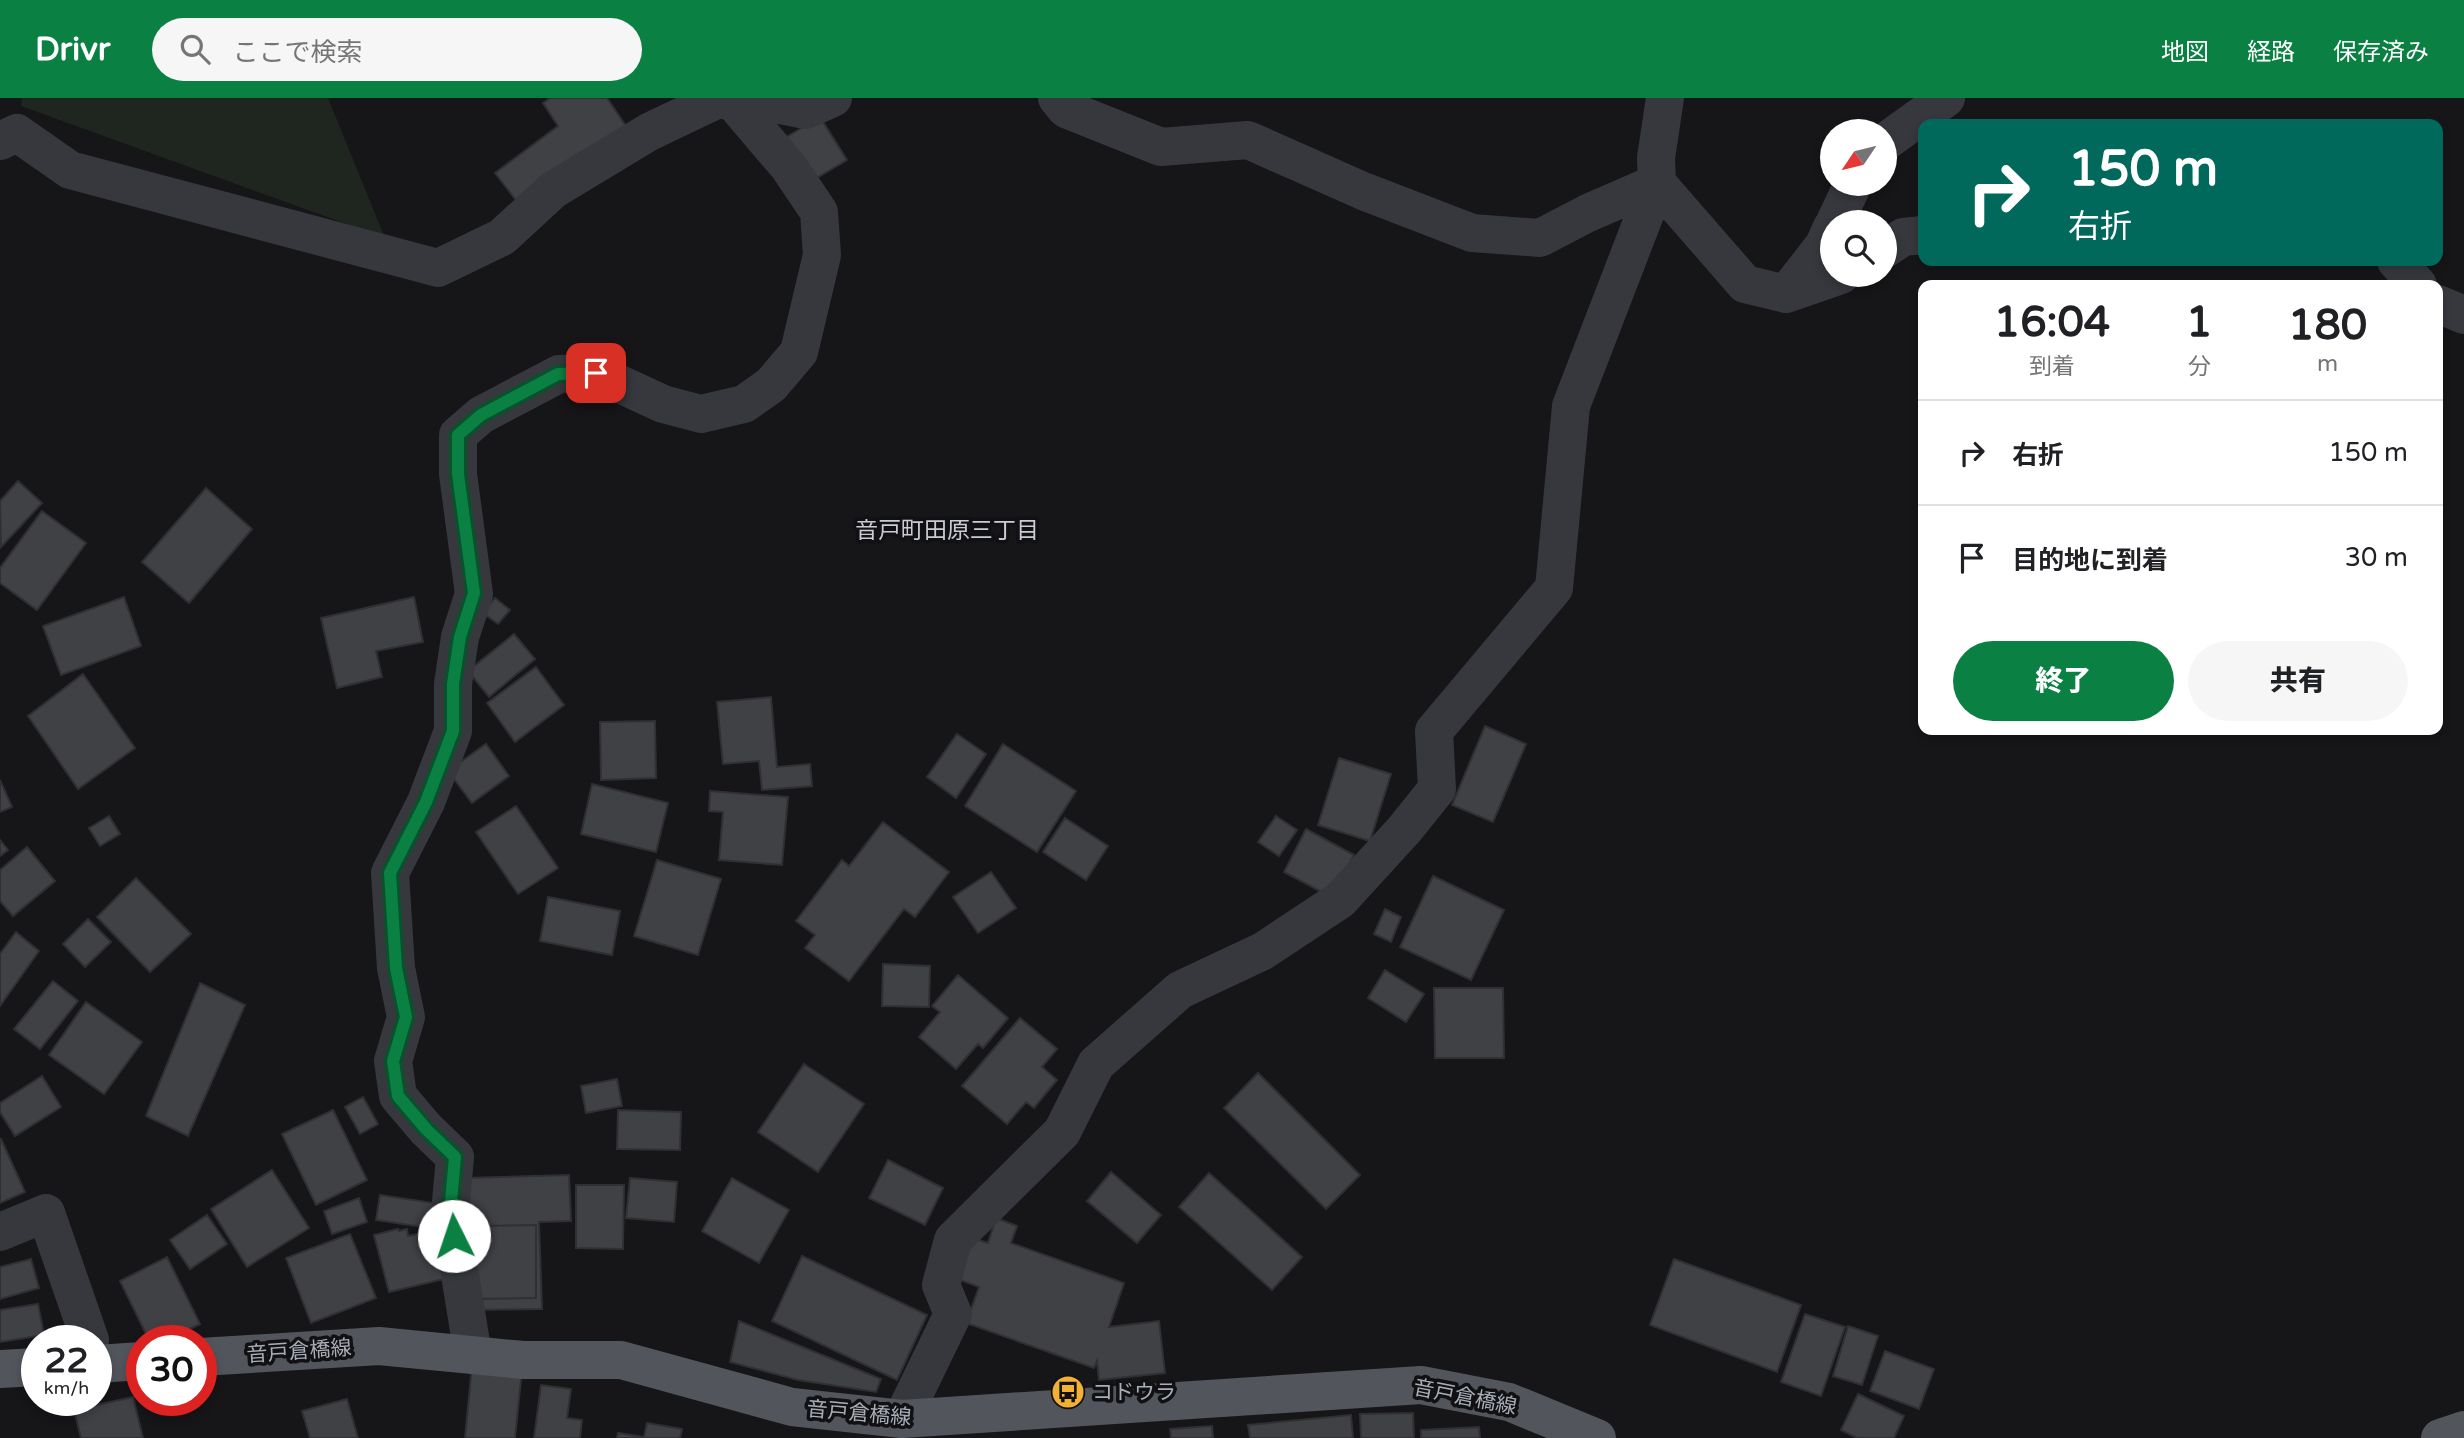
<!DOCTYPE html>
<html lang="ja">
<meta charset="utf-8">
<style>
:root{--surface:#fff;--page:#f6f6f6;--text:#202124;--muted:#757577;--line:#e0e0e0;--accent:#0b8043}
body{margin:0;font-family:"Varela Round","Noto Sans JP",sans-serif;background:var(--page);color:var(--text);height:100vh;display:flex;flex-direction:column;font-size:26px;white-space:nowrap}
*{box-sizing:border-box;margin:0}
p{font-size:23px;color:var(--muted)}
.icon{flex:none;width:38px;height:38px;fill:none;stroke:currentColor;stroke-width:2;stroke-linecap:round;stroke-linejoin:round}
.map{position:relative;flex:1;overflow:hidden}
.details{position:absolute;left:1918px;top:182px;width:525px;height:455px;display:flex;flex-direction:column;background:var(--surface);border-radius:14px;box-shadow:0 4px 10px #0003}
.details>*{flex:none}
.banner{position:absolute;left:1918px;top:21px;width:525px;height:147px;border-radius:14px;box-shadow:0 4px 10px #0003;background:#00695c;color:#fff;overflow:hidden}
.needle{width:46px;rotate:235deg}
.controls{position:absolute;left:1820px;top:21px;display:grid;gap:14px}
.controls a{display:grid;place-items:center;width:77px;height:77px;border-radius:50%;background:var(--surface);box-shadow:0 4px 10px #0003;font-size:35px}
.speed{position:absolute;left:21px;top:1227px;display:flex;gap:14px;font-size:35px;font-weight:700;text-align:center}
.speed>*{display:grid;place-content:center;width:91px;height:91px;border-radius:50%;background:var(--surface);box-shadow:0 4px 10px #0003;line-height:1}
.speed small{font-size:18px;font-weight:400}
.speed .limit{border:10px solid #d22;background:#fff;color:#111}
.pin{position:absolute;display:grid;place-items:center;width:60px;height:60px;color:#fff;margin:-30px;border-radius:14px;box-shadow:0 4px 10px #0006}
.me{position:absolute;width:77px;margin:-38px;rotate:356deg;stroke-linejoin:round;filter:drop-shadow(0 0 5px #0008)}
.turn{display:flex;align-items:center;gap:24px;height:147px;padding:0 35px;font-size:32px}
.turn .icon{width:91px;height:91px;stroke-width:2.5}
.turn b{display:block;font-size:49px;line-height:60px}
.eta{display:flex;justify-content:space-evenly;align-items:center;height:119px;text-align:center}
.eta b{font-size:42px;font-weight:800;line-height:49px}
.primary-button{display:flex;gap:14px;margin-top:auto;padding:14px 35px}
.primary-button a{flex:1;height:80px;border-radius:42px;background:var(--accent);color:#fff;font-size:28px;font-weight:800;line-height:80px;text-align:center}
.primary-button a+a{background:var(--page);color:var(--text)}
ul{padding:0;list-style:none}
li{display:flex;align-items:center;gap:21px;height:105px;padding:0 35px;border-top:2px solid var(--line)}
li div{flex:1}
li b{display:block;font-size:26px}
li em{font-style:normal}
header{display:flex;align-items:center;gap:42px;box-sizing:border-box;height:98px;padding:0 35px;background:var(--accent);color:#fff}
header strong{font-size:33px}
nav{display:flex;gap:38px;margin-inline-start:auto;font-size:24px}
.search{width:490px;height:63px;background:var(--page);display:flex;align-items:center;gap:18px;box-sizing:border-box;padding:0 24px;border-radius:38px;color:var(--muted);font-size:26px}
.map>svg:first-child{display:block}
.green{fill:#1e261f}
.building{fill:#404145;stroke:#303034;stroke-width:2}
.lines{fill:none;stroke-linecap:round;stroke-linejoin:round}
.street{stroke:#37383d;stroke-width:38}
.primary{stroke:#53555c;stroke-width:38}
.route-casing{stroke:#07532c;stroke-width:18}
.route{stroke:#0b8043;stroke-width:12}
.labels{text-anchor:middle;stroke-width:7;stroke-linejoin:round;paint-order:stroke}
.street-label{font-size:21px;fill:#a8adb8;stroke:#111113}
.poi-label{font-size:21px;fill:#a8adb8;stroke:#111113;text-anchor:start}
.neighbourhood-label{font-size:23px;fill:#c9ccd4;stroke:#111113}
</style>
<header>
<strong>Drivr</strong>
<div class="search"><svg class="icon" aria-label="search" viewBox="0 0 24 24"><circle cx="10" cy="10" r="6"/><path d="M15 15l6 6"/></svg>ここで検索</div>
<nav><a>地図</a><a>経路</a><a>保存済み</a></nav>
</header>
<div class="map">
<svg width="2464" height="1340" viewBox="0 0 2464 1340">
<rect width="100%" height="100%" fill="#161618"/>
<path class="green" d="M22 0H328L385 140 21 8Z"/>
<path class="building" d="M550 0H607L626 28 519 106 495 75 558 28 543 5Z
M820 19 847 62 808 85 783 41Z
M18 383 42 405 1 449 0 403Z
M206 390 252 431 189 505 142 464Z
M42 413 86 445 37 512 0 485V470Z
M124 499 141 548 61 577 43 528Z
M414 499 423 544 376 553 382 579 337 590 321 520Z
M495 500 510 512 498 526 483 515Z
M514 536 535 561 489 599 468 573Z
M536 569 564 607 515 644 487 605Z
M83 576 135 650 78 691 28 618Z
M771 599 777 669 810 666 812 688 762 692 759 663 723 666 717 604Z
M655 623 656 680 601 682 600 624Z
M1485 628 1526 646 1493 724 1452 707Z
M957 636 986 656 956 700 927 679Z
M486 646 509 678 472 705 448 673Z
M1003 646 1076 693 1037 754 965 708Z
M1339 660 1391 676 1370 743 1318 727Z
M0 682 12 709 0 714Z
M592 686 668 705 656 754 581 736Z
M710 693 788 699 782 767 719 762 723 714 709 713Z
M516 708 558 770 518 796 476 734Z
M109 718 120 736 100 748 89 730Z
M1276 718 1297 732 1279 758 1258 744Z
M1065 720 1108 748 1086 782 1043 754Z
M883 724 949 774 915 819 904 811 849 883 805 850 815 837 796 823 842 762 849 768Z
M1306 731 1354 757 1331 799 1284 774Z
M0 742 8 752 0 758Z
M27 749 55 783 13 818 0 803V772Z
M657 762 721 781 698 857 634 838Z
M991 774 1016 810 978 835 953 799Z
M1433 778 1504 812 1471 882 1400 849Z
M136 780 191 836 150 874 97 819Z
M548 799 620 813 612 857 540 843Z
M1385 811 1401 819 1391 844 1374 836Z
M88 821 111 844 85 869 63 846Z
M16 834 39 853 0 908V856Z
M883 866 930 868 929 909 882 908Z
M1385 872 1424 896 1406 924 1368 900Z
M958 877 1008 920 983 950 978 946 956 971 919 939 940 914 932 908Z
M53 883 78 903 40 951 14 931Z
M200 885 245 907 188 1038 146 1018Z
M1434 890H1503L1504 960H1435Z
M86 904 142 944 104 996 49 957Z
M1020 920 1057 951 1042 969 1057 982 1034 1010 1026 1004 1007 1026 962 988Z
M804 966 864 1006 818 1074 758 1034Z
M1258 975 1360 1077 1326 1111 1224 1010Z
M42 978 61 1009 15 1038 0 1014V1005Z
M617 981 622 1008 586 1015 581 988Z
M363 999 378 1026 360 1036 345 1009Z
M333 1012 367 1082 316 1107 282 1036Z
M618 1012 681 1014 680 1052 617 1051Z
M1 1041 25 1094 0 1105V1042Z
M888 1062 943 1090 925 1127 869 1100Z
M272 1072 309 1130 247 1169 211 1111Z
M1111 1074 1161 1117 1137 1145 1087 1103Z
M1209 1075 1302 1159 1272 1192 1179 1109Z
M569 1077 571 1123 539 1124 542 1211 468 1212 464 1080Z
M630 1080 677 1084 674 1124 626 1120Z
M732 1080 789 1112 759 1165 702 1133Z
M576 1087H624L623 1151 576 1150Z
M380 1097 440 1106 437 1131 376 1122Z
M359 1100 367 1124 332 1136 324 1113Z
M207 1117 227 1146 190 1171 170 1142Z
M996 1120 1017 1128 1011 1145 1124 1185 1109 1229 1159 1223 1165 1275 1099 1282 1097 1263 1094 1270 966 1225 979 1189 955 1180 969 1139 988 1145Z
M536 1127V1200L471 1201 470 1128Z
M398 1131 399 1133 407 1131 408 1138 422 1135 423 1140 433 1138 444 1181 389 1194 374 1137Z
M350 1136 376 1200 311 1225 286 1160Z
M802 1158 927 1217 897 1282 772 1223Z
M167 1159 200 1226 167 1242H149L120 1183Z
M31 1161 39 1190 0 1201V1169Z
M1674 1161 1801 1207 1777 1274 1650 1227Z
M38 1206 44 1237 0 1244V1212Z
M1805 1216 1845 1229 1821 1298 1781 1284Z
M739 1223 881 1281 876 1294 798 1282 730 1264Z
M1848 1228 1878 1238 1862 1287 1833 1278Z
M1885 1253 1934 1271 1919 1311 1870 1293Z
M473 1257 523 1262 515 1340H465Z
M541 1287 571 1291 567 1320 582 1322 580 1340H534Z
M1858 1296 1904 1318 1894 1340H1857L1841 1332Z
M133 1299 143 1340H81L74 1312Z
M347 1301 358 1340H310L302 1313Z
M1413 1315 1414 1340H1361L1360 1316Z
M1351 1317 1353 1340H1250L1248 1327Z
M647 1325 682 1331 680 1340H617L618 1335 644 1339Z
M1212 1328 1213 1340H1171L1170 1331Z
M1479 1329 1480 1340H1421V1332Z"/>
<g class="lines">
<path class="street" d="M745 0 806 12 833 0
M1057 0 1066 11 1161 49 1248 42 1363 93 1472 135 1540 140 1588 115 1657 85
M0 43 17 35 70 72 438 170 502 139 553 92 649 34 720 0
M1885 44 1946 0
M1657 85 1745 186 1786 196 1841 177
M1835 124 1853 86
M1885 151 1903 139 1923 137
M2396 163 2418 187
M1786 196 1824 147 1832 129
M2438 206 2464 217
M0 1134 46 1115 90 1242
M473 1257 450 1115 455 1059 426 1031 398 998 393 963 406 919 396 870 390 775 426 704 453 633V586L460 539 474 496 458 376V337L481 317 559 276 596 275 663 306 701 316 744 306 771 287 799 254 822 157 819 114 788 68 730 0
M902 1321 953 1216 941 1187 953 1142 1062 1034 1096 966 1180 892 1263 853 1340 802 1404 732 1437 691 1434 633 1554 490 1571 308 1657 85 1656 60 1665 0"/>
<path class="primary" d="M201 1259 379 1248 523 1262H621L792 1309 902 1321 1421 1287 1509 1304 1597 1340
M96 1266 142 1263
M0 1271 37 1269
M2440 1340 2464 1332"/>
</g>
<g class="lines">
<defs>
<path id="route" d="M454 1138 450 1115 455 1059 426 1031 398 998 393 963 406 919 396 870 390 775 426 704 453 633V586L460 539 474 495 458 376V337L481 317 558 276 596 275"/>
</defs>
<use href="#route" class="route-casing"/>
<use href="#route" class="route"/>
</g>
<defs>
<symbol id="bus-disc" viewBox="-11 -11 22 22"><circle r="9.5" fill="#f2b134" stroke="#111113"/><path d="M-5-6H5V4H4V6H2V4H-2V6H-4V4H-5ZM-3.5-4V0h7V-4ZM-3.5 1.2v1.5H-2V1.2ZM2 1.2v1.5H3.5V1.2Z" fill="#111"/></symbol>
</defs>
<g fill-rule="evenodd">
<use href="#bus-disc" x="1049" y="1275" width="38" height="38"/>
</g>
<g class="labels">
<g class="street-label">
<text transform="translate(299 1253) rotate(-4)" y="7">音戸倉橋線</text>
<text transform="translate(1465 1299) rotate(11)" y="7">音戸倉橋線</text>
<text transform="translate(859 1315) rotate(5)" y="7">音戸倉橋線</text>
</g>
<g class="poi-label">
<text x="1092" y="1301">コドウラ</text>
</g>
<g class="neighbourhood-label">
<text x="947" y="440">音戸町田原三丁目</text>
</g>
</g>
</svg>
<div class="controls">
<a><svg class="needle" viewBox="-14 -14 28 28"><path d="M0-13l5 13h-10z" fill="#e53935"/><path d="M0 13l5-13h-10z" fill="#757577"/></svg></a>
<a><svg class="icon" aria-label="search" viewBox="0 0 24 24"><circle cx="10" cy="10" r="6"/><path d="M15 15l6 6"/></svg></a>
</div>
<div class="speed"><div>22<small>km/h</small></div><div class="limit">30</div></div>
<div class="pin" style="left:596px;top:275px;background:#d93025"><svg class="icon" aria-label="arrive" viewBox="0 0 24 24"><path d="M6 21V4h12l-3 4 3 4H6"/></svg></div>
<svg class="me" style="left:454px;top:1138px" viewBox="-20 -20 40 40"><circle r="19" fill="#fff"/><path d="M0-13L10 11 0 6-10 11z" fill="#0b8043"/></svg>
<div class="banner">
<div class="turn"><svg class="icon" aria-label="right" viewBox="0 0 24 24"><path d="M7 20v-9h11M14 6l5 5-5 5"/></svg><div><b>150 m</b>右折</div></div>
</div>
<section class="details">
<div class="eta">
<div><b>16:04</b><p>到着</p></div>
<div><b>1</b><p>分</p></div>
<div><b>180</b><p>m</p></div>
</div>
<ul>
<li><svg class="icon" aria-label="right" viewBox="0 0 24 24"><path d="M7 20v-9h11M14 6l5 5-5 5"/></svg><div><b>右折</b></div><em>150 m</em></li>
<li><svg class="icon" aria-label="arrive" viewBox="0 0 24 24"><path d="M6 21V4h12l-3 4 3 4H6"/></svg><div><b>目的地に到着</b></div><em>30 m</em></li>
</ul>
<div class="primary-button"><a>終了</a><a>共有</a></div>
</section>
</div>
